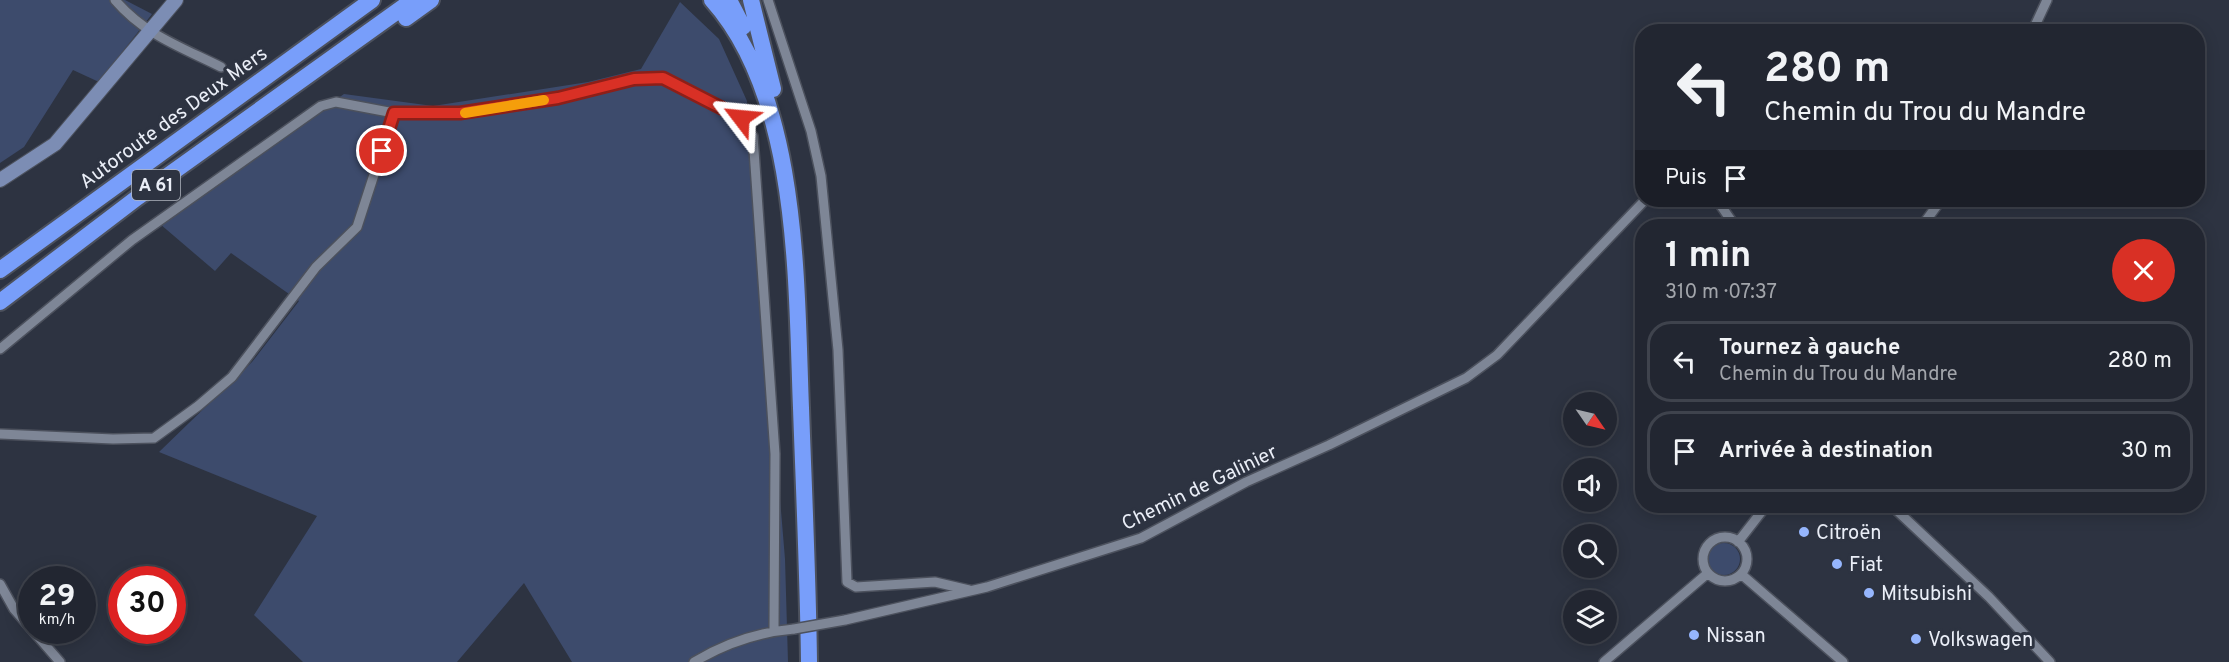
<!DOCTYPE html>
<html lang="fr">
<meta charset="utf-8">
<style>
:root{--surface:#222631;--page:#2a2e39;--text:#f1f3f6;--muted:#a2a5ab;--line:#3f434d}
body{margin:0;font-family:Overpass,sans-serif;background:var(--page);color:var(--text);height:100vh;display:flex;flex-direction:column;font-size:22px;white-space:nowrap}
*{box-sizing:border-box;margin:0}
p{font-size:20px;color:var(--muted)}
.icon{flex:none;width:33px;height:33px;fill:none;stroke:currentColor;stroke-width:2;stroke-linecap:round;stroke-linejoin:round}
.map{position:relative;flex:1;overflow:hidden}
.drawer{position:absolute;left:1635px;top:219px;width:570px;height:294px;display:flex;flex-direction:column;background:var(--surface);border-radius:24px;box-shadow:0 3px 15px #0003,0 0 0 2px var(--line)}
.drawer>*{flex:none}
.guide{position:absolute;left:1635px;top:24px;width:570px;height:183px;border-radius:24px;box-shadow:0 3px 15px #0003,0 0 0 2px var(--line);background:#222631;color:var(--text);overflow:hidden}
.needle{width:39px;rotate:124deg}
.controls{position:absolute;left:1563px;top:392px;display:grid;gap:12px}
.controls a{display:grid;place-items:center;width:54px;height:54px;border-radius:50%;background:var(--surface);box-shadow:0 3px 15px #0003,0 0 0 2px var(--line);font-size:30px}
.speed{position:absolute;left:18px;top:566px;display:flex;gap:12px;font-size:30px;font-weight:700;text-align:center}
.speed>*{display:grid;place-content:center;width:78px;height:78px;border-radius:50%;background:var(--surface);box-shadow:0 3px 15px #0003,0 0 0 2px var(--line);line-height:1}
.speed small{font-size:15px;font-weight:400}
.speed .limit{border:9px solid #d22;background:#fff;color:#111}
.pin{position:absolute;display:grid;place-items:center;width:51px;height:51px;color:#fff;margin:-26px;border:3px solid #fff;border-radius:50%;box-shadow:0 2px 6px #0007}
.me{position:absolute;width:66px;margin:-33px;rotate:299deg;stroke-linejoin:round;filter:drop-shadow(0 0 4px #0008)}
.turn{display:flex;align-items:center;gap:21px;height:126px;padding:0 30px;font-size:27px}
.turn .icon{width:78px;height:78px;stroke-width:2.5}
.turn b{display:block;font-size:42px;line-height:51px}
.then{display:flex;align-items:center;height:57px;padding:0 30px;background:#0003;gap:12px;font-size:22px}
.round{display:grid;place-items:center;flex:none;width:63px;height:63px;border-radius:32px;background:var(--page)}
.headline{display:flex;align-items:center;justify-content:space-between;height:102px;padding:0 30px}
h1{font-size:36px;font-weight:700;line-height:45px}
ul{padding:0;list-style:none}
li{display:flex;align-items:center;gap:18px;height:81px;margin:0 12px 9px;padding:0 18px;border:3px solid var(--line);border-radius:24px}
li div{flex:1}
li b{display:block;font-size:22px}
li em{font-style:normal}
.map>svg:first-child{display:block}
.green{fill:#3d4b6c}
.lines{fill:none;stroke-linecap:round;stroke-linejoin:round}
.minor-casing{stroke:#4c515d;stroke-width:12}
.secondary-casing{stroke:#4c515d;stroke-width:16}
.motorway-casing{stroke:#4c515d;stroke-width:20}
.minor{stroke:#7e8696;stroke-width:9}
.secondary{stroke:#7c8db4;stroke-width:14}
.motorway{stroke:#789efa;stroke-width:16}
.minor-bridge-casing{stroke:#4c515d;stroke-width:12;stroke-linecap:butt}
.minor-bridge{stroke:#7e8696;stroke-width:9}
.route-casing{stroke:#8d1f18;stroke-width:15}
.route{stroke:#d93025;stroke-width:10}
.slow{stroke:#f59e0b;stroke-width:10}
.poi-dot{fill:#96b6fd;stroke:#2d3341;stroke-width:2}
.labels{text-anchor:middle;stroke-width:6;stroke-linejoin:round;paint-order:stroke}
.shield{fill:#2d3341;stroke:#b1b6c0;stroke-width:1.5}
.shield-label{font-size:18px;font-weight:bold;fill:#eaeef7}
.street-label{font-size:20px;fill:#eaeef7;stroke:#2d3341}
.poi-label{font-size:20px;fill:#eaeef7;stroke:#2d3341;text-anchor:start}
</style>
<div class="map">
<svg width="2229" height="662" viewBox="0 0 2229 662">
<rect width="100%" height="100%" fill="#2d3341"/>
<path class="green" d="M0 0H125L152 14 99 82 73 70 24 147 0 163Z
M680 2 719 39 747 101 785 559 788 662H572L524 583 457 662H303L254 615 317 516 159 452 252 362 299 301 231 253 215 271 160 224 344 94 433 106 588 82 641 69Z
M1708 559a16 16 0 1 1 32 0a16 16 0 1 1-32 0Z"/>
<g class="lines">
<defs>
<path id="minor" d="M115 0C145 35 181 47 221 67
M768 0 811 131 821 176 838 350 847 582 856 587 935 582 969 590
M2032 32 2047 0
M1717 200 1735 226
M1922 226 1941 200
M0 349 132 240 321 106 336 102 394 113H460L558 98 634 79 663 78 686 88 741 118 753 136 775 454 774 630
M0 434 113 439 154 438 198 406 232 377 316 267 357 227 394 113
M1892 506 1989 597 2050 662
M1703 559a22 22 0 1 1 44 0a22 22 0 1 1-44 0Z
M1738 542 1766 506
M1741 574 1843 662
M0 584 14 609 60 662
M845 620 987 587 1141 538 1246 482 1329 445 1466 378 1497 355 1645 200
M694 662C724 644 759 632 794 629
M1604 662 1708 573"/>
<path id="secondary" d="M0 180 55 144 176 0"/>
<path id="motorway" d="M712 0C800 98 796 283 801 408 804 493 808 577 809 662
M729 0 743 27
M751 0 773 89
M406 18 431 0
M0 270 372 0
M0 302 138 197 413 0"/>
</defs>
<use href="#minor" class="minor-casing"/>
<use href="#secondary" class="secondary-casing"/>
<use href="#motorway" class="motorway-casing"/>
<use href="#minor" class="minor"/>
<use href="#secondary" class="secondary"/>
<use href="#motorway" class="motorway"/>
<defs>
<path id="minor-bridge" d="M794 629 845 620"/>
</defs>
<use href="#minor-bridge" class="minor-bridge-casing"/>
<use href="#minor-bridge" class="minor-bridge"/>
</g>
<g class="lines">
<defs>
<path id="route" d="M382 151 394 113H460L558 98 634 79 663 78 741 118"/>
</defs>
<use href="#route" class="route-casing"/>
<use href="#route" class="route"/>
<path class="slow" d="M465 113 544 100"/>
</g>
<g class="poi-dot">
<circle cx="1804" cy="532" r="6"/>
<circle cx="1837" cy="564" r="6"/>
<circle cx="1869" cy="593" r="6"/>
<circle cx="1694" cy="635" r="6"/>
<circle cx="1916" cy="639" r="6"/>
</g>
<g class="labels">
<rect class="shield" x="132" y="170" width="48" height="30" rx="4.5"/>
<g class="shield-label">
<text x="156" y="191">A 61</text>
</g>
<g class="street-label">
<text transform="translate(173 117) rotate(-36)" y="7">Autoroute des Deux Mers</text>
<text transform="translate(1199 487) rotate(-26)" y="7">Chemin de Galinier</text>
</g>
<g class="poi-label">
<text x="1816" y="539">Citroën</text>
<text x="1849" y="571">Fiat</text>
<text x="1881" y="600">Mitsubishi</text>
<text x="1706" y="642">Nissan</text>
<text x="1928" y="646">Volkswagen</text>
</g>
</g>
</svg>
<div class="controls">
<a><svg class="needle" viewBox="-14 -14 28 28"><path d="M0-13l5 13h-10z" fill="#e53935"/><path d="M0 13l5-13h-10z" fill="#a2a5ab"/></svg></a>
<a><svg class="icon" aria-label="sound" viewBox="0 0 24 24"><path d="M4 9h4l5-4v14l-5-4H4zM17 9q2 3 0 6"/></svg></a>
<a><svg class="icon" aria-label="search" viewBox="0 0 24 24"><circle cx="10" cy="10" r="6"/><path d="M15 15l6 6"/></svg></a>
<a><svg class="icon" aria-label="layers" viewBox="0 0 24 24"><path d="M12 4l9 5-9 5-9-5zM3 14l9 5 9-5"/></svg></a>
</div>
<div class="speed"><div>29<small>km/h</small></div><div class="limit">30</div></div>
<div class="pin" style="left:382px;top:151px;background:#d93025"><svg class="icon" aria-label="arrive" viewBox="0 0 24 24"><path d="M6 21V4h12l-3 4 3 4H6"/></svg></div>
<svg class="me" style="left:741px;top:118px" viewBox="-20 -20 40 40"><path d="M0-17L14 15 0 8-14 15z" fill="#d93025" stroke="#fff" stroke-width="4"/></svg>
<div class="guide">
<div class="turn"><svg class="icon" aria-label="left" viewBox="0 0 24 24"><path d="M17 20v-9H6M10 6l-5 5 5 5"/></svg><div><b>280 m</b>Chemin du Trou du Mandre</div></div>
<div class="then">Puis<svg class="icon" aria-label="arrive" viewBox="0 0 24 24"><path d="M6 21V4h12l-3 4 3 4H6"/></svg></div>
</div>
<section class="drawer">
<div class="headline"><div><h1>1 min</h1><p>310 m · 07:37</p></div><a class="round" style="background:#d93025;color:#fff"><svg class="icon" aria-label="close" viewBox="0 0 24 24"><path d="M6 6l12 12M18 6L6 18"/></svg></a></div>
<ul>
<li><svg class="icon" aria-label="left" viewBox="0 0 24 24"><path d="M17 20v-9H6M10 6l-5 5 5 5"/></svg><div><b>Tournez à gauche</b><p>Chemin du Trou du Mandre</p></div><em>280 m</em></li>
<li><svg class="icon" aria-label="arrive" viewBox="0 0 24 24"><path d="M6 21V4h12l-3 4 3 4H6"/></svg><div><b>Arrivée à destination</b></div><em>30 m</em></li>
</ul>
</section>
</div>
